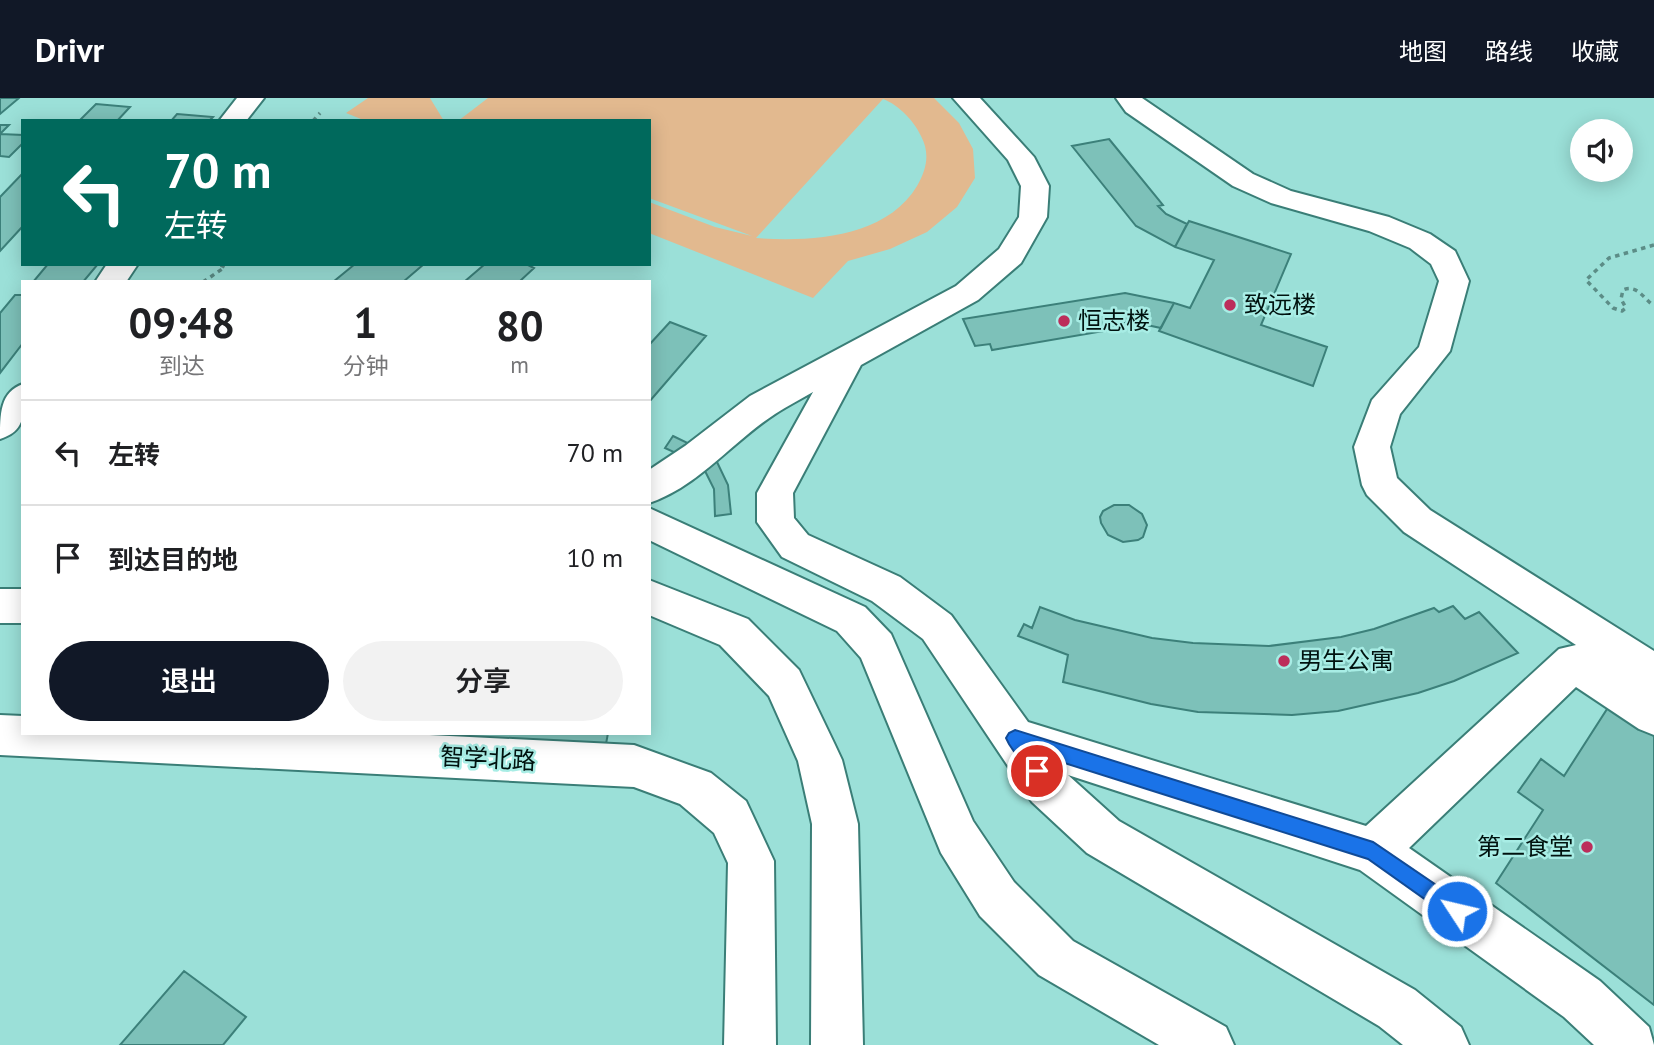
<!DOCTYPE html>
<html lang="zh">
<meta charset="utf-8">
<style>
:root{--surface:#fff;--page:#f2f2f2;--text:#202124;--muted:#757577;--line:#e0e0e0;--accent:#111827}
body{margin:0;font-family:"PT Sans","Noto Sans SC",sans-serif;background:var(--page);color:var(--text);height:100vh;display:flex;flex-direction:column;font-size:26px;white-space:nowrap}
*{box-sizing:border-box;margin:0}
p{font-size:23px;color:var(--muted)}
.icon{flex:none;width:38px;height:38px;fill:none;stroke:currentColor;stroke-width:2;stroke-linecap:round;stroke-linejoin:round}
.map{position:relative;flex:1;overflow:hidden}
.details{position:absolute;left:21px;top:182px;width:630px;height:455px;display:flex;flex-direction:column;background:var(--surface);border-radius:0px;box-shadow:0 4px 18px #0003}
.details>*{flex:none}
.banner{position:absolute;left:21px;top:21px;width:630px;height:147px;border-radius:0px;box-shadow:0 4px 18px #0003;background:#00695c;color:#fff;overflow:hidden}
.buttons{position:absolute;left:1570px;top:21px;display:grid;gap:14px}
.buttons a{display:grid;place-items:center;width:63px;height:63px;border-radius:50%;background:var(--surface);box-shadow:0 4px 18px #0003;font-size:35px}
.pin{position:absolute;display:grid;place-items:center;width:60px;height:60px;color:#fff;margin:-30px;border:4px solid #fff;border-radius:50%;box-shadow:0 2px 7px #0007}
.me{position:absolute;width:77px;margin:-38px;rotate:305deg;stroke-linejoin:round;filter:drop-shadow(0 0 5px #0008)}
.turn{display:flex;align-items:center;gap:24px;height:147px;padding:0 28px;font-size:32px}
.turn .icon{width:91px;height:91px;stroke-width:2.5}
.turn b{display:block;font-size:49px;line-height:60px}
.eta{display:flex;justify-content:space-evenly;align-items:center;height:119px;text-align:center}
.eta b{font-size:42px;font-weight:600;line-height:49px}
.cta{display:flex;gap:14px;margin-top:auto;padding:14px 28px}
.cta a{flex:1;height:80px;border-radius:42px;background:var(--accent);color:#fff;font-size:28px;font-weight:600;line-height:80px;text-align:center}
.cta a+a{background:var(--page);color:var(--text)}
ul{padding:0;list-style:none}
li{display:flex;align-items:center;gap:21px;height:105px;padding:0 28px;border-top:2px solid var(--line)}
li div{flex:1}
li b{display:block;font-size:26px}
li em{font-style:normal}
header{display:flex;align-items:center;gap:42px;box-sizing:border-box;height:98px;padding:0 35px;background:var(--accent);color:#fff}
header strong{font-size:33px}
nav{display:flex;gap:38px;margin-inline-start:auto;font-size:24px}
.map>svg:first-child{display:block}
.green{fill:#e2b98f;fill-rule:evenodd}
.building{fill:#7dc1b9;stroke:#3c807a;stroke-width:2}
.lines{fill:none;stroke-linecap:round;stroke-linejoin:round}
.minor-casing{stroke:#3a7e77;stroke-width:4}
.path{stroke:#5c8d87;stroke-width:3.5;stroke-dasharray:4.5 4.5;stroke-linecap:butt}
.minor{fill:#fff;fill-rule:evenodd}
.route{fill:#1a73e8;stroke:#114b97;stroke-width:2}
.poi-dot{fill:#bc2e5b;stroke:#a8ede5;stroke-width:2.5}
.labels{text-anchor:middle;stroke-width:5;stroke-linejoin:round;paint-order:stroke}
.poi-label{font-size:24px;fill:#00120f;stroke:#a8ede5;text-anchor:start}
.street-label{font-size:24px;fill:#00120f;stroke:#a8ede5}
</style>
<header>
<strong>Drivr</strong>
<nav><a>地图</a><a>路线</a><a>收藏</a></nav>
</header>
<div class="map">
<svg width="1654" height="947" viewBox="0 0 1654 947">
<rect width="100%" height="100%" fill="#9be0d8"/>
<path class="green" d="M368 0H430L444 23H366L346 15Z
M488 0H934L959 25 973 51 975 80 957 109 927 134 890 151 848 163 813 200 649 135V104L715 129 752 138 649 100V23H458ZM883 1C899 7 914 23 921 38 930 55 927 71 917 88 886 140 810 144 756 140Z"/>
<path class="building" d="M0 0H19L0 16Z
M96 6 130 9 117 23H79Z
M177 16 213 19 209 23H171Z
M0 27H9L0 36 23 37V45L9 59 0 58Z
M1109 41 1163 107 1158 108 1166 116 1187 126 1175 149 1136 128 1072 48Z
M23 75V128L0 153V99Z
M1189 123 1291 156 1261 227 1327 249 1313 288 1159 233 1174 205 1190 210 1214 162 1175 149Z
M48 166H98L83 184H33Z
M355 166H424L403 184H333Z
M485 166H526L534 170 519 184H464Z
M1125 195 1174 205 1161 230 1133 224 1118 225 1121 230 992 252 990 246 975 248 963 221Z
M15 197H23V245L0 275V215Z
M670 224 706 238 649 304V247Z
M673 338 696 349 717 364 728 387 731 416 715 418 714 391 705 373 685 359 665 350Z
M1114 407H1129L1142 416 1147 427 1143 439 1138 442 1123 444 1108 437 1101 425 1100 419 1103 413Z
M1453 508 1465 521 1479 514 1518 555 1454 583 1418 595 1338 613 1292 617 1198 614 1151 606 1063 584 1068 557 1018 538 1024 526 1032 530 1040 509 1075 522 1152 540 1193 545 1269 548 1341 539 1374 531 1434 510 1439 514Z
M1609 608 1654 638V907L1496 785 1543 712 1518 694 1541 661 1564 678Z
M336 635H608L606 646Z
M184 873 246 919 223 947H120Z"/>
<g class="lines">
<defs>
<path id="minor" d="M237 0H264L246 23H219Z
M953 0H980L1034 59 1049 88 1047 119 1021 165 978 202 861 267 793 395 794 420 808 437 900 479 951 517 1028 624 1366 728 1559 551 1576 547 1404 434 1367 397 1362 387 1354 349 1372 302 1419 249 1439 183 1431 166 1410 150 1369 133 1271 105 1233 88 1126 14 1116 0H1142L1253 76 1291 93 1389 119 1430 136 1455 153 1469 183 1450 253 1400 316 1390 349 1397 380 1430 412 1654 553V637L1639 631 1576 589 1409 750 1600 883 1649 929 1654 947H1594L1564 919 1360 772 1068 677 1119 723 1415 892 1461 929 1469 947H1403L1379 928 1087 755 1032 704 923 541 872 503 782 459 757 424V395L813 294C801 301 787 308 775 316 733 343 698 389 649 405V372L685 348 750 298 956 188 999 151 1019 119 1021 88 1008 62Z
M107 166H138L126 184H95Z
M23 286C23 311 29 332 0 341 0 316 0 294 23 286Z
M649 410 865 509 891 536 973 723 1014 784 1073 843 1226 929 1234 947H1159L1039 877 980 818 941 755 861 560 837 533 649 442Z
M649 482 748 521 799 572 835 647 842 662 858 726 863 947H811L812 726 798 663 769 598 720 547 649 517Z
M0 491H23V525H0Z
M0 617 23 618V635H389L634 647 711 675 746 703 774 763 776 947H724L728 765 714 735 680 706 634 689 0 657Z"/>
</defs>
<use href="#minor" class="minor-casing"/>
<path class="path" d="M313 23 320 15
M1654 147 1609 160 1586 182 1613 210 1622 213 1626 210 1621 201 1623 192C1637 186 1643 200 1654 208
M203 184 225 169 219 166"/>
<use href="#minor" class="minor"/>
</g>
<path class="route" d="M1015 632 1373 744 1464 806 1467 813 1464 819 1457 822 1450 819 1368 761 1036 656 1046 673 1043 679 1037 681 1031 679 1009 646 1006 640 1009 635Z"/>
<g class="poi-dot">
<circle cx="1230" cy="207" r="7"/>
<circle cx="1064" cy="223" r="7"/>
<circle cx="1284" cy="563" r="7"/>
<circle cx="1587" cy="749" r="7"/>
</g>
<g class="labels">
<g class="poi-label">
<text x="1244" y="215">致远楼</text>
<text x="1078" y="231">恒志楼</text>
<text x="1298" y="571">男生公寓</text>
<text x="1573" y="757" text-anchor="end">第二食堂</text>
</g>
<g class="street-label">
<text transform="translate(488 661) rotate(3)" y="8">智学北路</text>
</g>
</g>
</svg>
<div class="buttons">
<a><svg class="icon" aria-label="sound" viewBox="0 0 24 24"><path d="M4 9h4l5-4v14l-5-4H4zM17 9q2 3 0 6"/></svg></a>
</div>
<div class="pin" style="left:1037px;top:673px;background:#d93025"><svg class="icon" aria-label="arrive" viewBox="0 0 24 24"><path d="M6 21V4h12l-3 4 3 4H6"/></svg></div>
<svg class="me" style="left:1457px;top:813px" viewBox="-20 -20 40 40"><circle r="17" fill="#1a73e8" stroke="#fff" stroke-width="3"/><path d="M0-11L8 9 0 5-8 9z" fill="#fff"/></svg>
<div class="banner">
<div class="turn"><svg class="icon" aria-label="left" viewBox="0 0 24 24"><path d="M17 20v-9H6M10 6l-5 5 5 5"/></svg><div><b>70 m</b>左转</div></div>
</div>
<section class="details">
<div class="eta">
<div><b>09:48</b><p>到达</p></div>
<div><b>1</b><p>分钟</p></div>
<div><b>80</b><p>m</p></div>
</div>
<ul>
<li><svg class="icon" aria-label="left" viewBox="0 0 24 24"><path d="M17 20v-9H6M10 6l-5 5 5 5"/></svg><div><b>左转</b></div><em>70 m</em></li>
<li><svg class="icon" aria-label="arrive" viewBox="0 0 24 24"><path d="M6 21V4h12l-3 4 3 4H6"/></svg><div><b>到达目的地</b></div><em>10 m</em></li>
</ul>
<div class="cta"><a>退出</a><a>分享</a></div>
</section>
</div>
